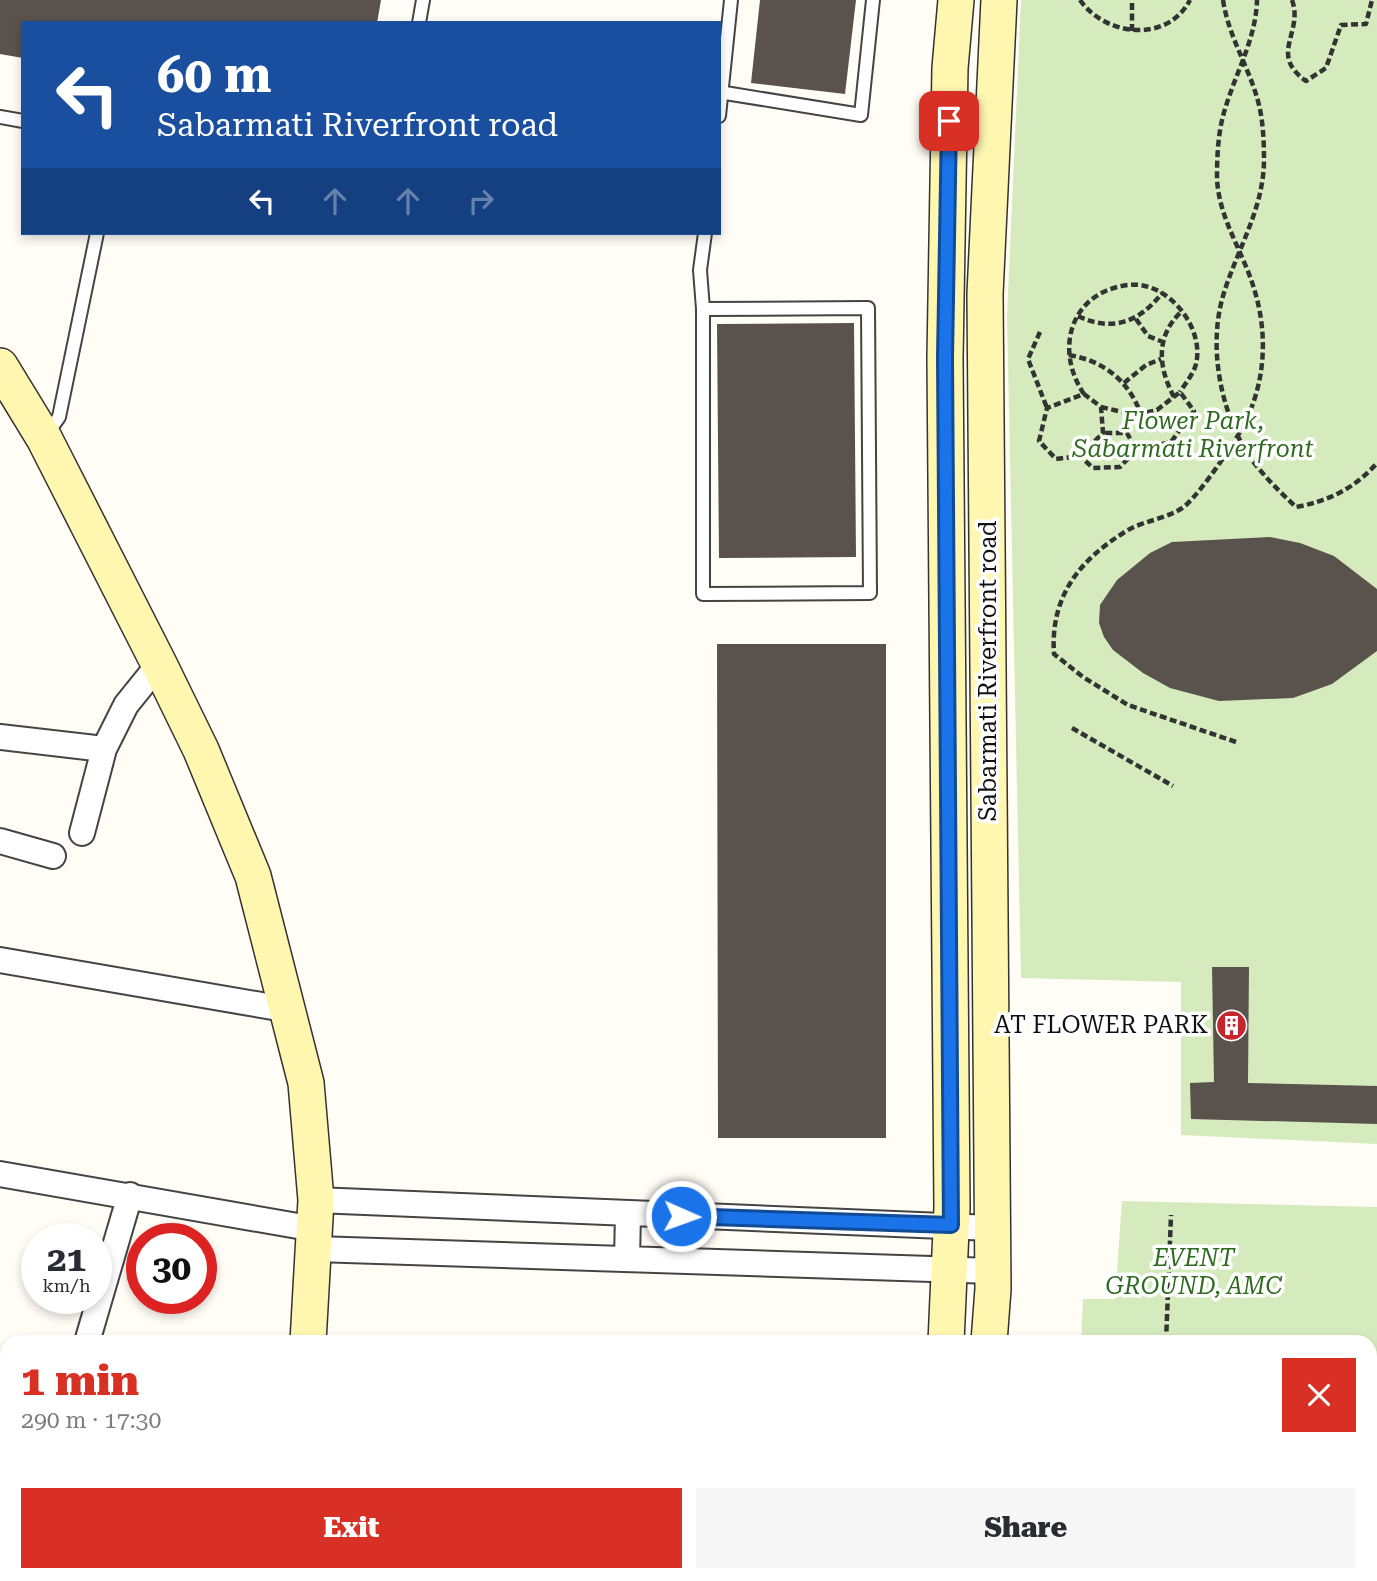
<!DOCTYPE html>
<meta charset="utf-8">
<style>
:root{--surface:#fff;--page:#f7f7f7;--text:#2b2b33;--muted:#7c7c81;--accent:#d93025}
body{margin:0;font-family:"Roboto Serif",serif;background:var(--page);color:var(--text);height:100vh;display:flex;flex-direction:column;font-size:26px;white-space:nowrap}
*{box-sizing:border-box;margin:0}
p{font-size:23px;color:var(--muted)}
.icon{flex:none;width:38px;height:38px;fill:none;stroke:currentColor;stroke-width:2;stroke-linecap:round;stroke-linejoin:round}
.map{position:relative;flex:1;overflow:hidden}
.drawer{position:absolute;left:0px;top:1335px;width:1377px;height:247px;display:flex;flex-direction:column;background:var(--surface);border-radius:21px 21px 0 0;box-shadow:0 4px 10px #0003}
.drawer>*{flex:none}
.hud{position:absolute;left:21px;top:21px;width:700px;height:214px;border-radius:0px;box-shadow:0 4px 10px #0003;background:#1a4fa0;color:#fff;overflow:hidden}
.speed{position:absolute;left:21px;top:1223px;display:flex;gap:14px;font-size:35px;font-weight:700;text-align:center}
.speed>*{display:grid;place-content:center;width:91px;height:91px;border-radius:50%;background:var(--surface);box-shadow:0 4px 10px #0003;line-height:1}
.speed small{font-size:18px;font-weight:400}
.speed .limit{border:10px solid #d22;background:#fff;color:#111}
.pin{position:absolute;display:grid;place-items:center;width:60px;height:60px;color:#fff;margin:-30px;border-radius:14px;box-shadow:0 4px 10px #0006}
.me{position:absolute;width:77px;margin:-38px;rotate:92deg;stroke-linejoin:round;filter:drop-shadow(0 0 5px #0008)}
.turn{display:flex;align-items:center;gap:24px;height:147px;padding:0 21px;font-size:32px}
.turn .icon{width:91px;height:91px;stroke-width:2.5}
.turn b{display:block;font-size:49px;line-height:60px}
.lanes{display:flex;align-items:center;height:66px;padding:0 21px;background:#0003;justify-content:center;gap:35px;direction:ltr}
.lanes .off{opacity:.35}
.round{display:grid;place-items:center;flex:none;width:74px;height:74px;border-radius:0px;background:var(--page)}
.headline{display:flex;align-items:center;justify-content:space-between;height:119px;padding:0 21px}
h1{font-size:42px;font-weight:800;line-height:52px;color:var(--accent)}
.cta{display:flex;gap:14px;margin-top:auto;padding:14px 21px}
.cta a{flex:1;height:80px;border-radius:0px;background:var(--accent);color:#fff;font-size:28px;font-weight:800;line-height:80px;text-align:center}
.cta a+a{background:var(--page);color:var(--text)}
.map>svg:first-child{display:block}
.green{fill:#d5ebbd}
.building{fill:#5a524d}
.lines{fill:none;stroke-linecap:round;stroke-linejoin:round}
.lane-casing{stroke:#444;stroke-width:16}
.street-casing{stroke:#444;stroke-width:28}
.secondary-casing{stroke:#333;stroke-width:38}
.path{stroke:#333;stroke-width:4.5;stroke-dasharray:7 3.5;stroke-linecap:butt}
.lane{stroke:#fff;stroke-width:12}
.street{stroke:#fff;stroke-width:24}
.secondary{stroke:#fff6b0;stroke-width:35}
.route-casing{stroke:#114b97;stroke-width:18}
.route{stroke:#1a73e8;stroke-width:12}
.labels{text-anchor:middle;stroke-width:7;stroke-linejoin:round;paint-order:stroke}
.park-label{font-size:24px;font-style:italic;fill:#2f6b1f;stroke:#fff}
.street-label{font-size:24px;fill:#111;stroke:#fff}
.poi-label{font-size:24px;fill:#111;stroke:#fff;text-anchor:end}
</style>
<div class="map">
<svg width="1377" height="1581" viewBox="0 0 1377 1581">
<rect width="100%" height="100%" fill="#fffdf5"/>
<path class="green" d="M1021 0H1377V1144L1181 1135V982L1021 978 1007 317Z
M1122 1201 1377 1207V1581H1059V1575H1370V1342H1081L1083 1299H1115Z"/>
<path class="building" d="M0 0H381L377 23H23V58L0 54Z
M760 0H856L845 94 751 83Z
M854 323 856 557 719 558 717 324Z
M1270 537 1300 543 1334 556 1377 589V651L1332 684 1293 698 1219 701 1170 688 1143 673 1113 650 1104 637 1099 623 1100 605 1117 580 1150 553 1172 542Z
M717 644H886V1138H718Z
M1212 967H1249L1248 1083 1377 1086V1124L1191 1119 1190 1083 1214 1082Z
M156 1575H236V1581L155 1580Z"/>
<g class="lines">
<defs>
<path id="lane" d="M419 23 423 0
M719 92 861 115 873 0
M719 116 731 0
M0 117 23 121
M703 309 868 308 870 593 703 594V309L700 270 705 233
M46 435 59 417 97 233"/>
<path id="street" d="M0 737 104 749 126 705 159 664
M82 833 104 749
M0 841 53 856
M0 960 290 1010
M0 1174 315 1229
M316 1200 992 1228
M315 1249 993 1271
M627 1259 628 1214
M87 1342 130 1195
M18 1581 19 1575"/>
<path id="secondary" d="M0 366 44 438 159 664 201 750 253 876 306 1083 316 1200 308 1342
M946 1342 952 1208 945 358 950 68 956 0
M989 1342 993 1289 985 294 999 0
M288 1581 289 1575
M927 1581 928 1575
M966 1581 967 1575"/>
</defs>
<use href="#lane" class="lane-casing"/>
<use href="#street" class="street-casing"/>
<use href="#secondary" class="secondary-casing"/>
<path class="path" d="M1080 0C1105 36 1167 44 1190 0
M1223 0C1229 39 1250 68 1259 105 1263 121 1264 142 1264 159 1264 209 1237 249 1223 296 1209 344 1219 402 1243 446 1256 469 1277 489 1296 507 1329 501 1355 488 1377 463
M1292 0C1304 33 1268 54 1306 81L1326 68 1341 25 1366 24 1372 0
M1132 31V0
M1078 316C1111 332 1139 323 1162 293
M1136 319 1148 336 1163 342
M1040 332 1028 359 1047 408
M1069 355C1104 361 1128 380 1141 414
M1124 383 1146 365 1161 359
M1084 394C1054 350 1070 292 1128 285 1167 280 1205 327 1196 364 1194 373 1185 384 1180 392
M1174 397C1158 367 1155 336 1182 311
M1101 407 1135 415
M1127 433 1135 415 1157 410 1180 392 1194 411 1171 442 1136 450
M1080 456 1103 433 1101 407 1084 394 1047 408 1039 441 1056 459 1080 456 1093 468 1120 467 1136 450 1127 433H1103
M1072 728 1173 786
M1236 742 1128 705 1083 677 1054 654C1050 596 1080 559 1128 530 1146 520 1171 518 1186 505 1201 492 1236 441 1245 423 1269 373 1268 320 1247 269 1235 239 1219 213 1217 179 1217 155 1218 129 1226 106 1237 70 1256 38 1257 0
M1166 1342 1171 1215
M1156 1581V1575"/>
<use href="#lane" class="lane"/>
<use href="#street" class="street"/>
<use href="#secondary" class="secondary"/>
</g>
<g class="lines">
<defs>
<path id="route" d="M681 1216 951 1225 945 358 949 121"/>
</defs>
<use href="#route" class="route-casing"/>
<use href="#route" class="route"/>
</g>
<defs>
<symbol id="building-disc" viewBox="-11 -11 22 22"><circle r="9.5" fill="#c4262e" stroke="#fff"/><path d="M-4-6H4V6H1V3H-1V6H-4ZM-2.5-4.3h1.7v1.8h-1.7ZM.8-4.3h1.7v1.8H.8ZM-2.5-1h1.7V.8h-1.7ZM.8-1h1.7V.8H.8Z" fill="#fff"/></symbol>
</defs>
<g fill-rule="evenodd">
<use href="#building-disc" x="1214" y="1008" width="35" height="35"/>
</g>
<g class="labels">
<g class="park-label">
<text x="1193" y="429">Flower Park,<tspan x="1193" dy="28">Sabarmati Riverfront</tspan></text>
<text x="1194" y="1266">EVENT<tspan x="1194" dy="28">GROUND, AMC</tspan></text>
</g>
<g class="street-label">
<text transform="translate(988 671) rotate(-90)" y="8">Sabarmati Riverfront road</text>
</g>
<g class="poi-label">
<text x="1208" y="1033">AT FLOWER PARK</text>
</g>
</g>
</svg>
<div class="speed"><div>21<small>km/h</small></div><div class="limit">30</div></div>
<div class="pin" style="left:949px;top:121px;background:#d93025"><svg class="icon" aria-label="arrive" viewBox="0 0 24 24"><path d="M6 21V4h12l-3 4 3 4H6"/></svg></div>
<svg class="me" style="left:681px;top:1216px" viewBox="-20 -20 40 40"><circle r="17" fill="#1a73e8" stroke="#fff" stroke-width="3"/><path d="M0-11L8 9 0 5-8 9z" fill="#fff"/></svg>
<div class="hud">
<div class="turn"><svg class="icon" aria-label="left" viewBox="0 0 24 24"><path d="M17 20v-9H6M10 6l-5 5 5 5"/></svg><div><b>60 m</b>Sabarmati Riverfront road</div></div>
<div class="lanes"><svg class="icon" aria-label="left" viewBox="0 0 24 24"><path d="M17 20v-9H6M10 6l-5 5 5 5"/></svg><svg class="icon off" aria-label="ahead" viewBox="0 0 24 24"><path d="M12 20V5M6 11l6-6 6 6"/></svg><svg class="icon off" aria-label="ahead" viewBox="0 0 24 24"><path d="M12 20V5M6 11l6-6 6 6"/></svg><svg class="icon off" aria-label="right" viewBox="0 0 24 24"><path d="M7 20v-9h11M14 6l5 5-5 5"/></svg></div>
</div>
<section class="drawer">
<div class="headline"><div><h1>1 min</h1><p>290 m · 17:30</p></div><a class="round" style="background:#d93025;color:#fff"><svg class="icon" aria-label="close" viewBox="0 0 24 24"><path d="M6 6l12 12M18 6L6 18"/></svg></a></div>
<div class="cta"><a>Exit</a><a>Share</a></div>
</section>
</div>
